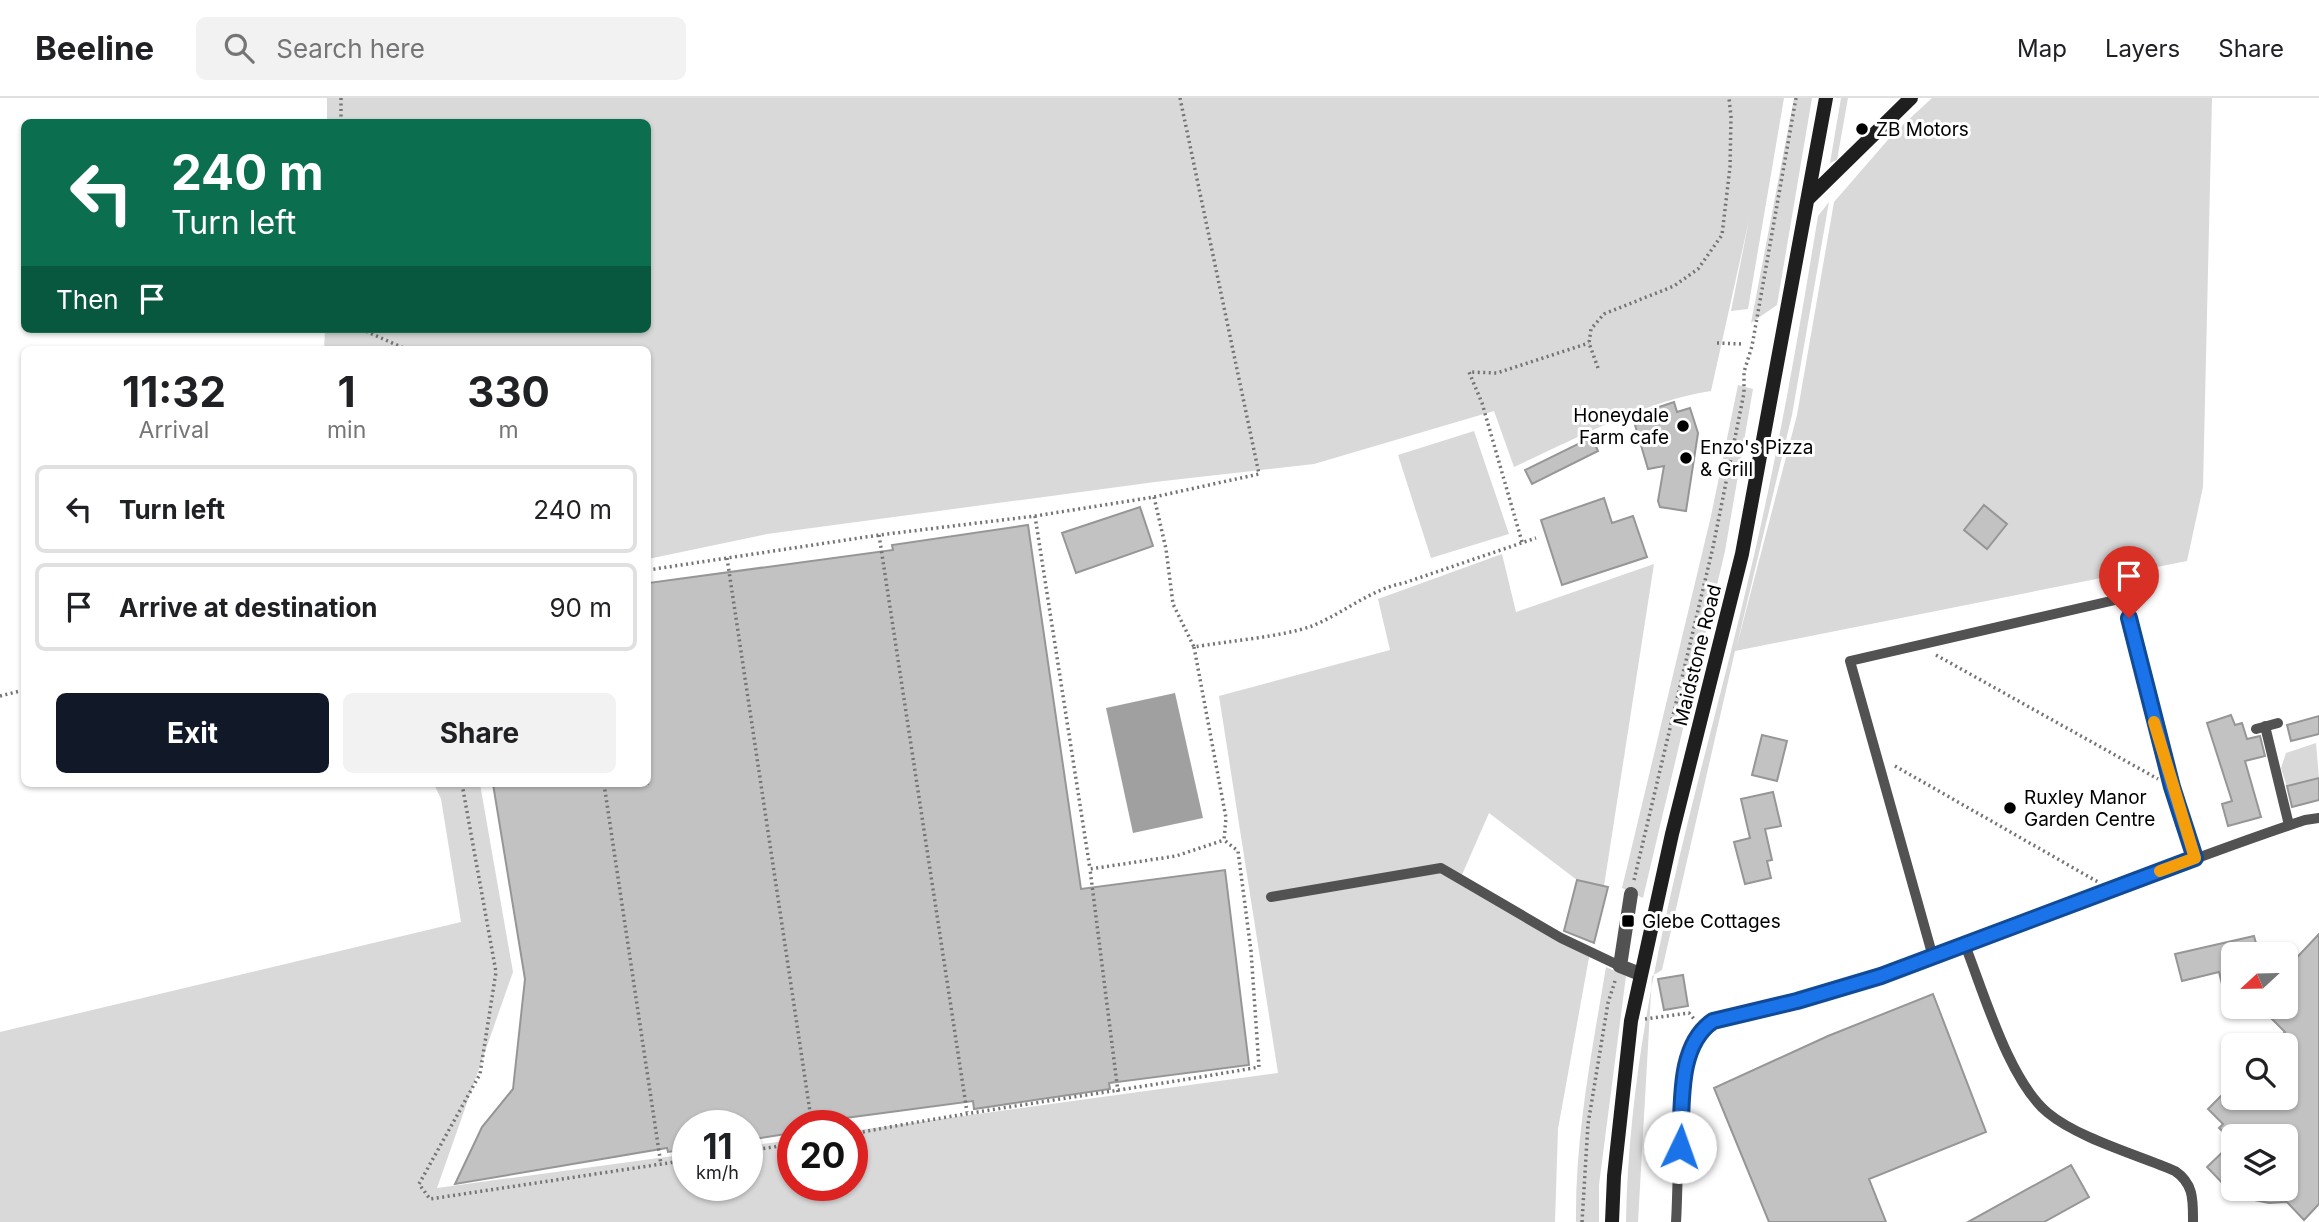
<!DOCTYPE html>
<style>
:root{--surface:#fff;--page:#f2f2f2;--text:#202124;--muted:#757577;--line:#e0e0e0;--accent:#111827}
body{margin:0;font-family:Inter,sans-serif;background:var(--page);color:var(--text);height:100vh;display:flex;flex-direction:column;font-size:26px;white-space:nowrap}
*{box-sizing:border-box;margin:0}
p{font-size:23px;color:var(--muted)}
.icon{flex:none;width:38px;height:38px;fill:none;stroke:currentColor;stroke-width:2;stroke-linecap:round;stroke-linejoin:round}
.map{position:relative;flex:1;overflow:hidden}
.panel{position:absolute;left:21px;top:248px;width:630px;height:441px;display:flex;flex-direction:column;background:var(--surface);border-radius:10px;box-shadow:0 2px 5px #0004}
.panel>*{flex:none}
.banner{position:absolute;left:21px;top:21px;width:630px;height:214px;border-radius:10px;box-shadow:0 2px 5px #0004;background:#0b6e4f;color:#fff;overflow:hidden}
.needle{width:46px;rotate:248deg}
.tools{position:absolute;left:2221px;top:844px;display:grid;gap:14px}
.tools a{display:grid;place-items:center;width:77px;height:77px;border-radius:10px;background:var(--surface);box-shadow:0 2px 5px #0004;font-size:35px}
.speed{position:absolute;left:672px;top:1012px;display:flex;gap:14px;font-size:35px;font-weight:700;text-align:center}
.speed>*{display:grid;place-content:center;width:91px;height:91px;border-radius:50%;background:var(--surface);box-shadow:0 2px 5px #0004;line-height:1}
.speed small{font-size:18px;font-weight:400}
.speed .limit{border:10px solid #d22;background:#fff;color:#111}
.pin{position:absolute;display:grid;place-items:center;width:60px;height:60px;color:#fff;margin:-72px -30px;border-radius:50% 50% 50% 0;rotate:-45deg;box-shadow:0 0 7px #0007}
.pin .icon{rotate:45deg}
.me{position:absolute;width:77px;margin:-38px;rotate:3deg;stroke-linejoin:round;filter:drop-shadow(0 0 5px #0008)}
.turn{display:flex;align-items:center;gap:24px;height:147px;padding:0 35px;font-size:32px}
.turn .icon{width:91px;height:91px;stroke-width:2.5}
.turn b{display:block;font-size:49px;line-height:60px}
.then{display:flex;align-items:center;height:66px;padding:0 35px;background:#0003;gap:14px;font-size:26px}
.eta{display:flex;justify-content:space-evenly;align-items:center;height:119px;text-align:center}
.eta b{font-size:42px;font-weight:700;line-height:49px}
.cta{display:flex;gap:14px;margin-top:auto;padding:14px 35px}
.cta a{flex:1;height:80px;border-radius:10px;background:var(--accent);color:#fff;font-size:28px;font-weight:700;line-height:80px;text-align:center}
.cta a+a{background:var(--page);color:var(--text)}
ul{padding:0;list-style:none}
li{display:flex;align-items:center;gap:21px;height:88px;margin:0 14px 10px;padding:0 21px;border:4px solid var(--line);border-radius:10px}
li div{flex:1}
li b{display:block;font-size:26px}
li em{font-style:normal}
header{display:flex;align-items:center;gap:42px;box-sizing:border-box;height:98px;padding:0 35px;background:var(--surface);border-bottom:2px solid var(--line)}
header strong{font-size:33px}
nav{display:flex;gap:38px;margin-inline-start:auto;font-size:24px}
.search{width:490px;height:63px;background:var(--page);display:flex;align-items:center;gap:18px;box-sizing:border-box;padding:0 24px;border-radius:10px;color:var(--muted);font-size:26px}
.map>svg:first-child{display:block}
.green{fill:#d9d9d9}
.water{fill:#a0a0a0}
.building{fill:#c2c2c2;stroke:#969696;stroke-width:2}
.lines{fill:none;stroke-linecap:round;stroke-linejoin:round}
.path{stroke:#747474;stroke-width:3.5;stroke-dasharray:2 3.5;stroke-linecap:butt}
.lane{stroke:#525252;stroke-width:10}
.street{stroke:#525252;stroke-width:14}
.secondary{stroke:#1f1f1f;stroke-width:14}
.route-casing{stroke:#114b97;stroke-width:18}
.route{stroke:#1a73e8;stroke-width:12}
.slow{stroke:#f59e0b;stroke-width:12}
.poi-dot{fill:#000;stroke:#fff;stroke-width:2.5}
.labels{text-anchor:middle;stroke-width:6;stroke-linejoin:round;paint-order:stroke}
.poi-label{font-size:19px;fill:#000;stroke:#fff;text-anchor:start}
.street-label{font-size:19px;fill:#000;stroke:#fff}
</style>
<header>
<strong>Beeline</strong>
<div class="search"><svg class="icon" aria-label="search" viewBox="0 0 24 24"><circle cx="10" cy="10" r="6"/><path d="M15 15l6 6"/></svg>Search here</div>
<nav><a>Map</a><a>Layers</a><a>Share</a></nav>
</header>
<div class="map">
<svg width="2319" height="1124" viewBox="0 0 2319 1124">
<rect width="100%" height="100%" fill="#fff"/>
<path class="green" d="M327 0H1784L1748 211 1731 213 1749 122 1711 293C1647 302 1573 342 1514 369L1494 313 1314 366 1155 384 767 436 648 461V252H324L325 231H648V24H327Z
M1794 0H1812L1777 207 1751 225Z
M1841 0H1848L1837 62 1830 65Z
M1932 0H2212L2203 389 2187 463 1735 553 1662 872 1652 878 1638 1124H1626C1630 898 1702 684 1752 466 1779 351 1799 234 1818 118L1829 104 1792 317 1736 551 1797 317 1834 104 1893 36Z
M1738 287 1753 291 1725 453 1643 800 1622 790 1711 418Z
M1474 333 1509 436 1431 460 1398 357Z
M1502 456 1516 514 1654 466 1604 788 1577 782 1489 715 1461 779 1590 854 1558 1031 1555 1124H0V934L461 824 441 701 434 686H480L513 874 437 1090 688 1056V1087H747V1048L793 1042V1087H852V1033L1278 975 1219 598 1390 552 1378 501Z
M2316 645 2319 680 2287 689 2281 670 2286 655Z
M1606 869 1626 878 1599 1087V1124H1576C1575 1038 1592 953 1606 869Z"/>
<path class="water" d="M1175 595 1203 720 1133 735 1106 610Z"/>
<path class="building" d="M1674 304 1677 314 1690 310 1698 335 1686 413 1660 409 1658 403 1664 368 1648 371 1635 327 1647 323 1644 314Z
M1592 339 1598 353 1532 386 1525 372Z
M1604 400 1612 425 1633 418 1647 459 1562 487 1541 422Z
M1984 407 2007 426 1987 451 1964 432Z
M1140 409 1153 448 1076 475 1062 435Z
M1028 427 1081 791 1225 772 1249 967 1109 985 1110 991 974 1011 973 1003 793 1027V1035L747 1042V1027H688V1051L668 1054 667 1050 455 1086 482 1029 513 991 525 881 493 686H648V485L893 452 892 447Z
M2231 617 2235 627 2242 625 2247 641 2260 638 2265 658 2245 663 2261 719 2228 728 2222 706 2232 703 2207 625Z
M2319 618V636L2291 643 2287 627Z
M1762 637 1787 643 1777 683 1752 677Z
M2319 680V702L2292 709 2287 688Z
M1773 694 1781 728 1765 731 1772 762 1767 763 1771 780 1745 786 1734 744 1750 740 1741 701Z
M1577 782 1608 789 1594 845 1564 833Z
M2319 836V1106L2304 1122 2287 1104 2269 1105 2230 1097V1093L2207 1069 2233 1044V1090H2286V1038H2227L2219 1030 2223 1026 2208 1011 2233 986V999H2286V947H2272L2285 934 2259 908H2286V871Z
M2254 838 2259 856H2233V909L2228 910 2219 874 2182 883 2175 856Z
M1683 877 1688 908 1664 912 1658 881Z
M1933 896 1986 1034 1869 1081 1886 1124H1769L1714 990 1828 938Z
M2071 1067 2089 1099 2044 1124H1968Z"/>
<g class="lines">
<path class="path" d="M341 24V0
M361 231 408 252
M1717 245 1743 246
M1598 270 1589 245 1591 231 1604 216 1674 188 1698 171 1722 137 1730 69 1731 19 1729 0
M1154 399 1166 451 1173 506 1194 549C1228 543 1281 539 1312 528 1344 515 1371 491 1404 485L1536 440
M1035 418 1090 771
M879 437 967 1014
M1522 444 1482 305 1469 274 1497 275 1589 245
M727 460 812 1027
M648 472 879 437 1035 418 1154 399 1259 376 1180 0
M1936 557 2158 681
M0 598 24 592
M1895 668 2098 784
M462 686 496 874 480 976 419 1086 430 1101 688 1062
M604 686 661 1067
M1634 782 1713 449 1744 295V274L1752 248 1796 0
M1645 921 1689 915 1694 921
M1118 994 1090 771 1176 758 1224 742
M852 1036C987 1010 1124 993 1259 969L1251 853 1238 753 1224 742 1226 720 1194 549
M747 1053 793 1046
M1582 1124 1588 1026 1608 905 1615 883"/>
<path class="lane" d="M2265 628 2289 727
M2256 631 2278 625
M1271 799 1441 770 1561 840 1620 868
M1965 847C1984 895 2009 983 2048 1015 2078 1040 2138 1057 2175 1073 2194 1086 2193 1102 2193 1124
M1933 859 1850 563 2124 500 2155 625 2195 760
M1676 1124C1679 1080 1676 977 1694 942 1699 933 1705 928 1712 923 1764 909 1816 900 1866 883 2014 833 2157 771 2305 722L2319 720"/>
<path class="street" d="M1631 796 1620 868 1640 876"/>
<path class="secondary" d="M1809 100 1911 0
M1612 1124 1614 1078 1631 923 1672 736 1742 456 1826 0"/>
</g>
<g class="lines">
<defs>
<path id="route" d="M1680 1049C1683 1009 1676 948 1713 923L1797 903 1881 878 2195 760 2172 689 2129 520"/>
</defs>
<use href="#route" class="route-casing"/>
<use href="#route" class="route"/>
<path class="slow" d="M2154 624 2195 760 2160 773"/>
</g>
<g class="poi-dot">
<circle cx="1862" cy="31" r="7"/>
<circle cx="1683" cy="328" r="7"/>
<circle cx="1686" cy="360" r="7"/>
<circle cx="2010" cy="710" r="7"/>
<rect x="1621" y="816" width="14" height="14" rx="3.5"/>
</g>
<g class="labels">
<g class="poi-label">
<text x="1876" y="38">ZB Motors</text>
<text x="1669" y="324" text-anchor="end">Honeydale<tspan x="1669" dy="22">Farm cafe</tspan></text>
<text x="1700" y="356">Enzo's Pizza<tspan x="1700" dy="22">&amp; Grill</tspan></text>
<text x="2024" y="706">Ruxley Manor<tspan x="2024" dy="22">Garden Centre</tspan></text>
<text x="1642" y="830">Glebe Cottages</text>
</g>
<g class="street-label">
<text transform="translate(1697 557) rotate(-76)" y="7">Maidstone Road</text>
</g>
</g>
</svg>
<div class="tools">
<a><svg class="needle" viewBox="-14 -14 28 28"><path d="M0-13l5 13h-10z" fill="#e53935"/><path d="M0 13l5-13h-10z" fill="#757577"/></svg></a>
<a><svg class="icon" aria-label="search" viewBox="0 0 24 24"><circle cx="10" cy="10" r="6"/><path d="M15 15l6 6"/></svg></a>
<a><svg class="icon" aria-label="layers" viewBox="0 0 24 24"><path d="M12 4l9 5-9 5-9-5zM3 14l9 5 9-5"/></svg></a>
</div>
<div class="speed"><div>11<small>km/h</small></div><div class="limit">20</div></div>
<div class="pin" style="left:2129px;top:520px;background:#d93025"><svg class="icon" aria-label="arrive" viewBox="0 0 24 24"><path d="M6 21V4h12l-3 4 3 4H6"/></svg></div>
<svg class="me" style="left:1680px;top:1049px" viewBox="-20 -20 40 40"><circle r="19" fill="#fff"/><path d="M0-13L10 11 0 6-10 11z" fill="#1a73e8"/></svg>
<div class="banner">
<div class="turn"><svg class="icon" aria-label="left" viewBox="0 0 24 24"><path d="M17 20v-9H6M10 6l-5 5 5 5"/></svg><div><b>240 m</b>Turn left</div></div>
<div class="then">Then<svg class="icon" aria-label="arrive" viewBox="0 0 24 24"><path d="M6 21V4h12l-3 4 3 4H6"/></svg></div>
</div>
<section class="panel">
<div class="eta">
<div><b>11:32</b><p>Arrival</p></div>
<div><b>1</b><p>min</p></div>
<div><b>330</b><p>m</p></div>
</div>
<ul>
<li><svg class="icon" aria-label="left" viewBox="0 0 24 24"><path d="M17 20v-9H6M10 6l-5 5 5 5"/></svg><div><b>Turn left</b></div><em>240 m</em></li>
<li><svg class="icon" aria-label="arrive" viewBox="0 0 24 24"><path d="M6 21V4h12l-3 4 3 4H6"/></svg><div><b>Arrive at destination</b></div><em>90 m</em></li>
</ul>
<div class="cta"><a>Exit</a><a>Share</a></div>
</section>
</div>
